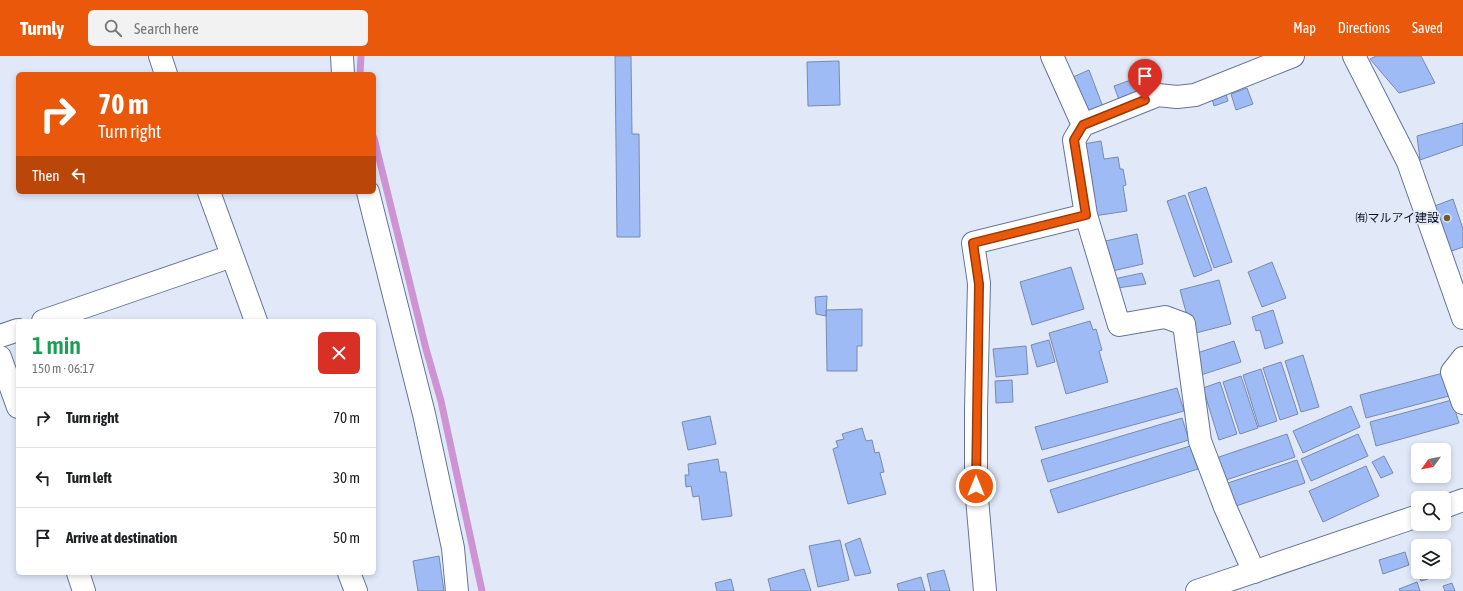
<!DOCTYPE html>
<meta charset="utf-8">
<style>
:root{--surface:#fff;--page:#f2f2f2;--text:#202124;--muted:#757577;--line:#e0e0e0;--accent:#ea580c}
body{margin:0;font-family:"Asap Condensed","Noto Sans JP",sans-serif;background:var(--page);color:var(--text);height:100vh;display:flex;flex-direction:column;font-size:15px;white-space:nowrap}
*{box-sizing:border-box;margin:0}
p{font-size:13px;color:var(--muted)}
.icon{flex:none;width:22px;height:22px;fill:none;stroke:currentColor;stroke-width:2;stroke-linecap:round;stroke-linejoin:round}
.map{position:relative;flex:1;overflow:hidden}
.drawer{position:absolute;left:16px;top:263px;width:360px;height:256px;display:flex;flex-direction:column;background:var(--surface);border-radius:6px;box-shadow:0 2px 6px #0003}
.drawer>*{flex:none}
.top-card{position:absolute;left:16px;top:16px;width:360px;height:122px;border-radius:6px;box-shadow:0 2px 6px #0003;background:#ea580c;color:#fff;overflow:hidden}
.needle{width:26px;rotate:237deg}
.controls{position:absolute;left:1411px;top:387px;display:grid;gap:8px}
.controls a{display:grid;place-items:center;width:40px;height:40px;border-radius:6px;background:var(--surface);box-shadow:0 2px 6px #0003;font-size:20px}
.pin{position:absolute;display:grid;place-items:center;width:34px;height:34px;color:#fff;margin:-41px -17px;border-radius:50% 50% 50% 0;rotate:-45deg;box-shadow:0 0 4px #0007}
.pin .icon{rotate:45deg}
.me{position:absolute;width:44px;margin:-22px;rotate:0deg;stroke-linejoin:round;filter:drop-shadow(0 0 3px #0008)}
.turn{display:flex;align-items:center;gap:14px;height:84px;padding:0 16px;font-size:18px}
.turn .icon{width:52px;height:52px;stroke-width:2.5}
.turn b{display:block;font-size:28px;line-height:34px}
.then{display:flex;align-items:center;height:38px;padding:0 16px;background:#0003;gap:8px;font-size:15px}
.round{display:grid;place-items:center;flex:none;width:42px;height:42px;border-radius:6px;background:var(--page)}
.headline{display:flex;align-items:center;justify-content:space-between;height:68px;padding:0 16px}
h1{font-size:24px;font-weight:600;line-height:30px;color:#1e9e55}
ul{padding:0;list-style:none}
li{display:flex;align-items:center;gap:12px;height:60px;padding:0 16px;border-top:1px solid var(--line)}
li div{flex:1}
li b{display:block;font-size:15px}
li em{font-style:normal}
header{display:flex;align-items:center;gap:24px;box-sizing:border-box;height:56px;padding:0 20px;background:var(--accent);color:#fff}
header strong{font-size:19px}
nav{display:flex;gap:22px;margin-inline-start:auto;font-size:14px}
.search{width:280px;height:36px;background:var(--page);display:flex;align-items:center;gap:10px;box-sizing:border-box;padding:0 14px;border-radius:6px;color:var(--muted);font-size:15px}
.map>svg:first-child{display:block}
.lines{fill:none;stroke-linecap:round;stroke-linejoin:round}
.stream{stroke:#ce93d3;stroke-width:7}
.building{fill:#9fbbf5;stroke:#798aae}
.minor-casing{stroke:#647597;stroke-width:24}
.tertiary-casing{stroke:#647597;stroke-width:24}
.minor{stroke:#fff;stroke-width:22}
.tertiary{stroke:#fff;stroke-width:22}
.route-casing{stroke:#983908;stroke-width:10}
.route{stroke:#ea580c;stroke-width:7}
.poi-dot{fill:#735c2c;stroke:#e1e9f9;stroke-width:1.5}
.labels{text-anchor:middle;stroke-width:3.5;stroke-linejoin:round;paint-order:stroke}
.poi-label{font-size:12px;fill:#0c1220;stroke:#e1e9f9;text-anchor:end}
</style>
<header>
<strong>Turnly</strong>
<div class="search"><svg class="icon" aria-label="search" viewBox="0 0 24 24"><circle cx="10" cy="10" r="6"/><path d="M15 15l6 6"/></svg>Search here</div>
<nav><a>Map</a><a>Directions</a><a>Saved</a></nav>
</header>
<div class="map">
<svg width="1463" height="535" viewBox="0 0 1463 535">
<rect width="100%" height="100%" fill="#e1e9f9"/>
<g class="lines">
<path class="stream" d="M360 18 361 0
M374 82 426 293 441 345 482 535"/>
</g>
<path class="building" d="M615 0H631L632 78H639L640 181H617Z
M1376 0H1421L1435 27 1399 37 1370 3Z
M839 5 840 49 808 50 807 6Z
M1089 14 1103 51 1087 58 1073 21Z
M1142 20 1147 35 1119 44 1114 30Z
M1247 32 1253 48 1236 54 1231 38Z
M1226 38 1228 45 1214 50 1212 43Z
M1463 67V89L1420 104 1417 80Z
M1101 85 1104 103 1118 101 1120 113H1123L1126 129 1123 130 1127 155 1094 160 1083 88Z
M1206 131 1232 206 1214 212 1188 137Z
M1185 139 1212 214 1194 221 1167 145Z
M1453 143 1463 173V191L1446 197 1432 151Z
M1137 178 1143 208 1108 216 1101 186Z
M1272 206 1286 242 1262 251 1248 216Z
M1071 211 1084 253 1032 269 1020 226Z
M1142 217 1146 228 1117 232 1114 223Z
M1219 224 1231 268 1192 278 1180 234Z
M827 240 826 260 816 258 815 241Z
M862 253V290H857V315H827L826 254Z
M1273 254 1283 287 1265 293 1260 274 1256 275 1252 261Z
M1090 265 1093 274 1096 273 1102 294 1099 295 1108 326 1066 338 1049 277Z
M1049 284 1055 306 1037 311 1031 289Z
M1234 285 1241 306 1201 319 1194 298Z
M1026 290 1028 318 996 321 993 293Z
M1303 299 1319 351 1301 356 1285 305Z
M1281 306 1298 358 1280 364 1263 312Z
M1261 313 1277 365 1259 371 1243 319Z
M1443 317 1449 340 1366 362 1360 339Z
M1241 320 1258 372 1240 378 1223 326Z
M1012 324 1013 346 996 347 995 325Z
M1220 326 1237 378 1219 384 1203 332Z
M1177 332 1184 355 1042 394 1035 371Z
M1452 344 1459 367 1376 390 1370 366Z
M1351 350 1360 371 1303 397 1293 375Z
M710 360 716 388 688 394 682 366Z
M1182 362 1189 384 1048 426 1041 404Z
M862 372 866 385 872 384 875 397 879 396 884 416 880 417 886 438 848 448 833 393 838 391 836 385 844 383 842 378Z
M1287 378 1295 401 1223 425 1216 402Z
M1358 378 1368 400 1311 425 1301 403Z
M1190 390 1198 413 1058 457 1050 434Z
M1384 400 1393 417 1381 422 1372 406Z
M718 403 720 416H726L732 460 702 464 699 440 693 441 691 430 686 431 685 419H689L688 408Z
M1297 404 1305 427 1233 451 1225 428Z
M1366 410 1379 440 1323 466 1309 435Z
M860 482 871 517 855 520 845 488Z
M840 484 849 524 818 531 809 490Z
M1405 496 1409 509 1383 518 1379 504Z
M439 500 444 535H418L413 505Z
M804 513 811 535H771L768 523Z
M944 514 950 535H931L927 518Z
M1418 516H1429L1431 522 1421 525Z
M921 521 925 535H899L897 528Z
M731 523 734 535H717L715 527Z
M1417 526 1420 535H1400L1399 533Z
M1452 527 1455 535H1445L1443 530Z"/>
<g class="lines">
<defs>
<path id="minor" d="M160 0 166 18
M342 0 343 18
M1052 0 1083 69
M1354 0 1408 106 1463 262
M209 136 256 265
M368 136 424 358 453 492 457 535
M43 265 232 200
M0 280 18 274
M0 301 18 351
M1463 302 1452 316 1463 347
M1254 516 1225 451 1200 385 1184 268 1165 261 1119 269 1086 159 1074 84 1083 69 1158 39 1177 41 1195 39 1293 0
M78 517 84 535
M349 517 356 535
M985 535 976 430V353L979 227 973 187 1086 159"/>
<path id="tertiary" d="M1444 451 1463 444
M1197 535 1418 460"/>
</defs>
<use href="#minor" class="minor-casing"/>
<use href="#tertiary" class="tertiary-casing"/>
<use href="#minor" class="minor"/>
<use href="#tertiary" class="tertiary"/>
</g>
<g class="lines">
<defs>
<path id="route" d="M976 430 979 228 973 187 1086 159 1074 84 1083 69 1145 44"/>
</defs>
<use href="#route" class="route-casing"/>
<use href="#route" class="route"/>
</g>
<circle class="poi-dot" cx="1447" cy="162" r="4"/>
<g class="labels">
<g class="poi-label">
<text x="1439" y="166">㈲マルアイ建設</text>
</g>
</g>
</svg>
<div class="controls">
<a><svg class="needle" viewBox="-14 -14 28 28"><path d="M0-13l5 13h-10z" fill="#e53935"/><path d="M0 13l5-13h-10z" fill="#757577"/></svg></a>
<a><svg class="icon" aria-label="search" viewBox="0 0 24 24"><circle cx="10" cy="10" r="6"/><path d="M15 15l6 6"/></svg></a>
<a><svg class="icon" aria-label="layers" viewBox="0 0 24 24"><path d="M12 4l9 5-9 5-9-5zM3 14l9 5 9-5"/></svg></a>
</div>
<div class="pin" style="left:1145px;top:44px;background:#d93025"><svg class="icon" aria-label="arrive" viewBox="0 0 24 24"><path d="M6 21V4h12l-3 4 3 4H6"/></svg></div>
<svg class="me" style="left:976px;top:430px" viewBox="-20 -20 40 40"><circle r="17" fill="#ea580c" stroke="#fff" stroke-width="3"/><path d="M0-11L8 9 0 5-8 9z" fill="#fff"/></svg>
<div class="top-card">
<div class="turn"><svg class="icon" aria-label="right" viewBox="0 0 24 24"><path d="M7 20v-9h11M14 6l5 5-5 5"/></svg><div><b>70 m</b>Turn right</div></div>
<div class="then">Then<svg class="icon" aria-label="left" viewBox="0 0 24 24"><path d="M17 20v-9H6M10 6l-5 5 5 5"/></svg></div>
</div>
<section class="drawer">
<div class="headline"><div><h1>1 min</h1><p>150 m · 06:17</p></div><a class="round" style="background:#d93025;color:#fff"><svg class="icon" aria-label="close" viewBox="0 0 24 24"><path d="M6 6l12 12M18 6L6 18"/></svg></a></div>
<ul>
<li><svg class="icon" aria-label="right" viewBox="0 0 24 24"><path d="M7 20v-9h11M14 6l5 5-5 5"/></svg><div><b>Turn right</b></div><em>70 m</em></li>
<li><svg class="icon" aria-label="left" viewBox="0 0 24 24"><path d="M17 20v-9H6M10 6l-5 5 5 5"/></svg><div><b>Turn left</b></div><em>30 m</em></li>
<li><svg class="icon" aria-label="arrive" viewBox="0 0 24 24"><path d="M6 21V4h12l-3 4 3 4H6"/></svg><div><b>Arrive at destination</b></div><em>50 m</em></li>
</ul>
</section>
</div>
